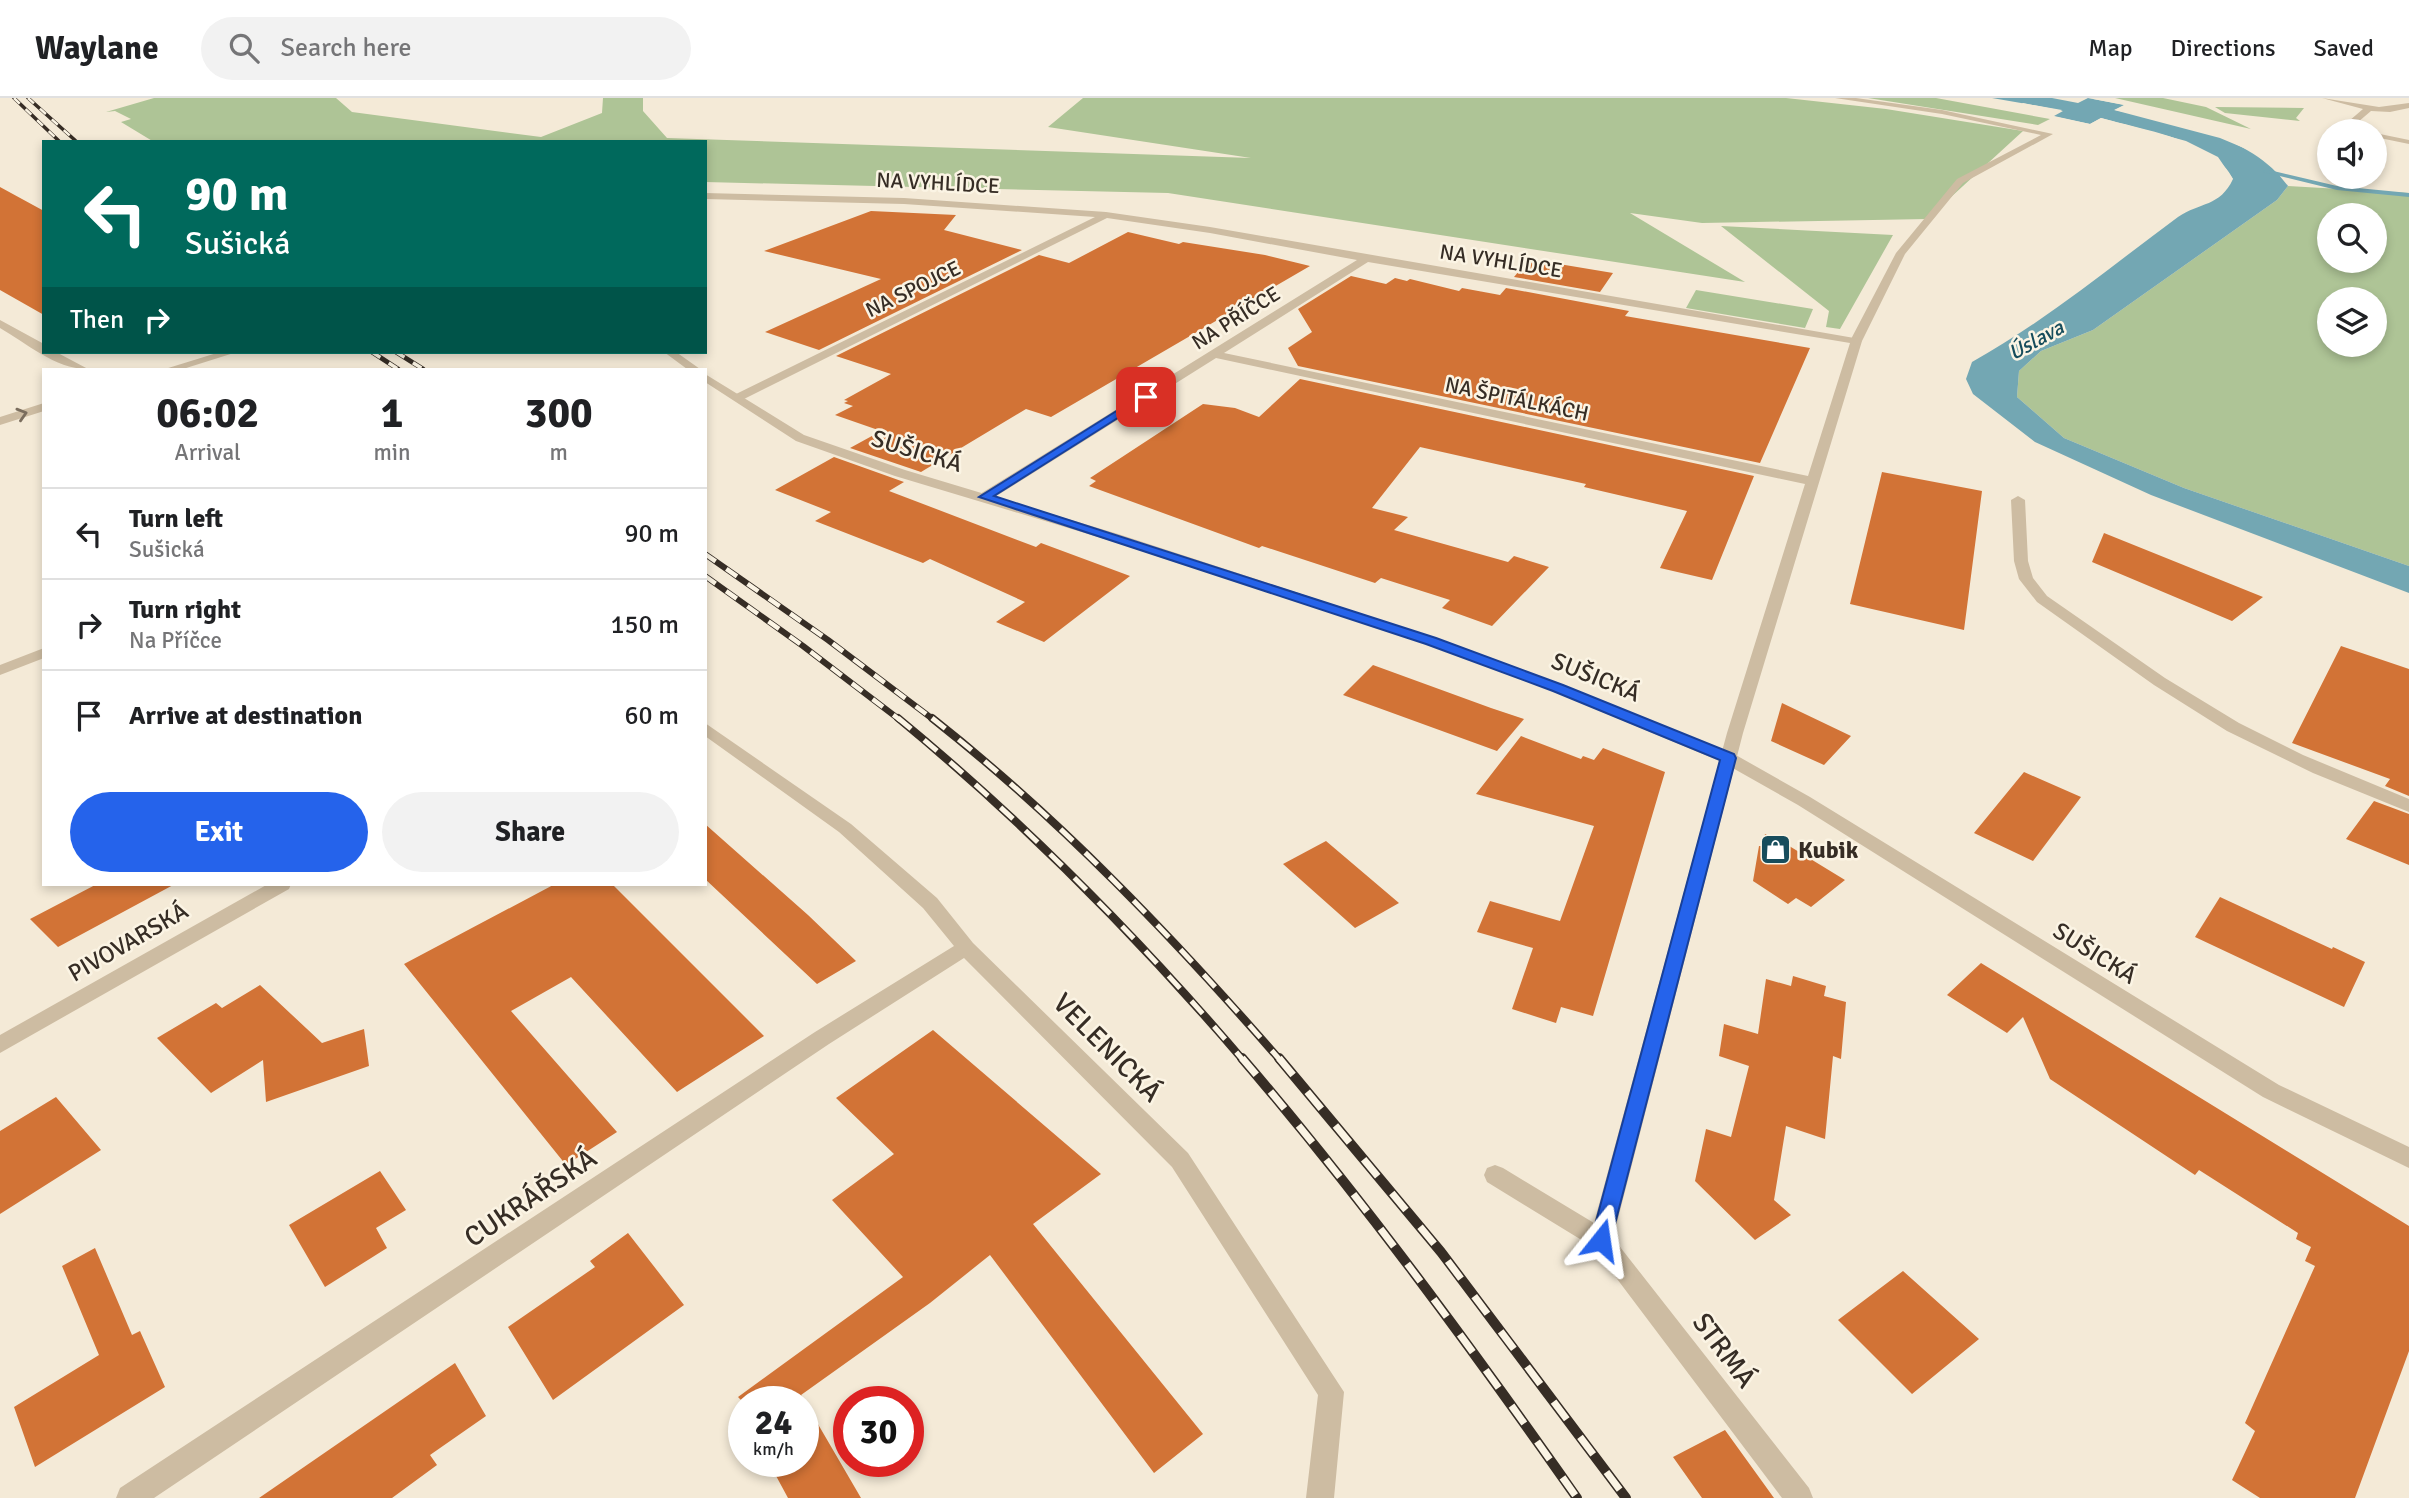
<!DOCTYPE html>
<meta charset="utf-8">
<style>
:root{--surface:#fff;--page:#f2f2f2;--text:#202124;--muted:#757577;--line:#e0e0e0;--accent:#2563eb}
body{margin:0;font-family:Signika,sans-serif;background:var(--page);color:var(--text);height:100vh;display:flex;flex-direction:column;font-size:26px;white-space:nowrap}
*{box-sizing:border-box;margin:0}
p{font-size:23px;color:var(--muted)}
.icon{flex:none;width:38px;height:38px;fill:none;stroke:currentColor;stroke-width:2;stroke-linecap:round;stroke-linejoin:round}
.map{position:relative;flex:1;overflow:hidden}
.side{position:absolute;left:42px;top:270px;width:665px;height:518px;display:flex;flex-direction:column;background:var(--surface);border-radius:0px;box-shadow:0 4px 10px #0003}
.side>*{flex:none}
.hud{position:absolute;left:42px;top:42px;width:665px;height:214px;border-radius:0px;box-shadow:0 4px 10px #0003;background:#00695c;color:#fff;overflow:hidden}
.controls{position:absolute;left:2317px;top:21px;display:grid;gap:14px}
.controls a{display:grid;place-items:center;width:70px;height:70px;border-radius:50%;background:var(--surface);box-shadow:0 4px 10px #0003;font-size:35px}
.speed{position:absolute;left:728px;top:1288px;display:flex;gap:14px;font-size:35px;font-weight:700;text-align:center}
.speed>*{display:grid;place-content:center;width:91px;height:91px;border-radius:50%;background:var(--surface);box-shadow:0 4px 10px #0003;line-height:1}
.speed small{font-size:18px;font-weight:400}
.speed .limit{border:10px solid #d22;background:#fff;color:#111}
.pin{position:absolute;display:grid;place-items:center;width:60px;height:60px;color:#fff;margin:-30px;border-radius:14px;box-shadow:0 4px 10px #0006}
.me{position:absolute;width:77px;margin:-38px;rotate:15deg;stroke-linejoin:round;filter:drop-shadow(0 0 5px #0008)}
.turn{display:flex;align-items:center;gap:24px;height:147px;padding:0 28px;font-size:32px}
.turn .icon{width:91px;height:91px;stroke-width:2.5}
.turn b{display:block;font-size:49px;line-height:60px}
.then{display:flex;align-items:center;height:66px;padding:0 28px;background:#0003;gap:14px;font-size:26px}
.eta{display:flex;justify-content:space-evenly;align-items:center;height:119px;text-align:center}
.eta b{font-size:42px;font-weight:700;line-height:49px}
.primary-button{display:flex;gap:14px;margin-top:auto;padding:14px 28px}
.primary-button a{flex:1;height:80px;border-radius:42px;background:var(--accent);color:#fff;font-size:28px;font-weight:700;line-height:80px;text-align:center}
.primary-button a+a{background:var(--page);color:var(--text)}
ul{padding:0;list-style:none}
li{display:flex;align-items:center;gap:21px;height:91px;padding:0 28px;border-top:2px solid var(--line)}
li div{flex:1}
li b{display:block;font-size:26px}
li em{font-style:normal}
header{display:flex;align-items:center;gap:42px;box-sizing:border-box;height:98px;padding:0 35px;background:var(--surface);border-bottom:2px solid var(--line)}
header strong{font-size:33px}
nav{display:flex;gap:38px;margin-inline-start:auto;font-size:24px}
.search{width:490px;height:63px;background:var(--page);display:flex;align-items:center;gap:18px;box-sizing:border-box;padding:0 24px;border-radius:38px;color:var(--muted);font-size:26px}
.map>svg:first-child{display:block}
.green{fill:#aec496;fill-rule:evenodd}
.water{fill:#73a7b3}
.pier{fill:#f4ead7}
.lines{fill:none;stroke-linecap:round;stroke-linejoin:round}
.stream{fill:#73a7b3;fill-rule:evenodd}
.building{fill:#d27336}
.service{fill:#cdbca2;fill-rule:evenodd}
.minor{fill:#cdbca2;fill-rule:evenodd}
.tertiary{fill:#cdbca2;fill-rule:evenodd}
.rail-far4-casing{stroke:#362d25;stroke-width:3.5}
.rail-far3-casing{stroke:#362d25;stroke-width:5}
.rail-far2-casing{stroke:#362d25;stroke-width:6}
.rail-far1-casing{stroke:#362d25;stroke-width:8}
.rail-casing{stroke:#362d25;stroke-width:10}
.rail-far4{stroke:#fbf4e4;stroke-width:2.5;stroke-dasharray:8;stroke-linecap:butt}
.rail-far3{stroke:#fbf4e4;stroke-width:3.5;stroke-dasharray:10;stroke-linecap:butt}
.rail-far2{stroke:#fbf4e4;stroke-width:4.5;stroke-dasharray:13;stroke-linecap:butt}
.rail-far1{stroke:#fbf4e4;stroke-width:5;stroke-dasharray:17;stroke-linecap:butt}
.rail{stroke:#fbf4e4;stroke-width:7;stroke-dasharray:22;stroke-linecap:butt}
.oneway{stroke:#7a6d5d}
.route{fill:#2563eb;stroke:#184099;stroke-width:2}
.labels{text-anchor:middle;stroke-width:5;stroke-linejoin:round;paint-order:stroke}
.far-street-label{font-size:21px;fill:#362d25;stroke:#fbf4e4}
.far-water-label{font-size:21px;font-style:italic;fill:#174d5c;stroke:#fbf4e4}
.street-label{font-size:24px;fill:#362d25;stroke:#fbf4e4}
.poi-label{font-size:24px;font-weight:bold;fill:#362d25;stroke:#fbf4e4;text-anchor:start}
.near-street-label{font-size:28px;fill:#362d25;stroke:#fbf4e4}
</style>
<header>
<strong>Waylane</strong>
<div class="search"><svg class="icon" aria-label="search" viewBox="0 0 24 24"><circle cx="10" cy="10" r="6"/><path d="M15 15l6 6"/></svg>Search here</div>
<nav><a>Map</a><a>Directions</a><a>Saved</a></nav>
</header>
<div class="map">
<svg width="2409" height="1400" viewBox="0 0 2409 1400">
<rect width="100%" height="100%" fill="#f4ead7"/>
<path class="green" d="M154 0H336L352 14 541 39 602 15 603 0H643V13L667 40 1251 60 1048 29 1083 0H1786L1886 11 2023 33 1927 121 1702 125 1630 115 1745 184 1168 95 705 84V44H154L121 24 131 21 115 13 106 14Z
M1868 0H1936L2050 21 2038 27Z
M2115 0H2163L2206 9 2251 31Z
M2215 9 2304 10 2296 20 2300 23 2225 15Z
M2288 88 2409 95V468L2184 390 2064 340 2017 299 2019 273 2041 253 2093 232 2277 102ZM2329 117H2375V163H2329ZM2329 201H2375V247H2329Z
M1721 128 1893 137 1840 231 1826 229 1829 213Z
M1696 192 1813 211 1805 230 1686 210Z"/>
<path class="water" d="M1992 0H2052L2078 5 2088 0 2125 7 2115 12C2175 26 2250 35 2288 88L2277 102 2093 232 2041 253 2019 273 2017 299 2064 340 2184 390 2409 468V495L2151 397 2035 344 1973 296 1966 281 1972 264C2046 223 2110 169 2178 119 2200 104 2220 109 2233 81 2215 42 2139 31 2101 20L2090 26 2052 18 2062 12Z"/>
<path class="pier" d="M2088 0 2126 4 2128 8 2124 11 2222 37 2252 50 2278 68 2284 76 2251 53 2220 40 2114 12 2124 7Z
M2023 5 2063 13 2054 18 2090 26 2101 20 2186 43 2218 59 2233 81 2229 80 2216 62 2184 46 2101 24 2090 29 2051 21 2049 18 2052 14 2018 8Z"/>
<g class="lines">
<path class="stream" d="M2265 71 2337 88 2409 95V99L2337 92 2263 74Z"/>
</g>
<path class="building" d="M0 89 44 113V217L0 192Z
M871 113 956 117 944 132 1022 152 819 252 765 234 881 181 764 153Z
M1128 134 1179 146 1183 144 1265 157 1310 168 1051 319 1026 311 921 374 850 350 881 333 835 317 853 308 844 305 848 303 844 302 891 276 836 258 1039 157 1069 165Z
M1529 161 1613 175 1600 194 1514 179Z
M1351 178 1386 186 1395 180 1407 183 1410 181 1459 193 1462 190 1500 197 1506 190 1629 213 1625 218 1810 250 1760 365 1298 268 1288 250 1312 234 1298 211Z
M1300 281 1754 378 1712 482 1660 470 1687 413 1584 389 1586 386 1420 349 1372 410 1408 419 1394 432 1508 464 1514 458 1549 469 1492 528 1442 510 1450 502 1381 480 1375 485 1262 448 1259 450 1089 388 1096 383 1090 380 1203 306 1235 310 1259 319Z
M834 359 904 384 889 393 1036 449 1041 445 1130 478 1044 544 996 524 1025 504 930 461 923 465 815 423 831 414 775 392Z
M1882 374 1982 393 1964 532 1850 506Z
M2104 435 2263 499 2232 523 2092 464Z
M2341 548 2409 571V698L2385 688 2390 681 2292 645Z
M1373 567 1491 610 1524 621 1497 653 1343 597Z
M1782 605 1851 638 1824 667 1771 643Z
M1521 638 1581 661 1583 658 1594 662 1603 650 1665 674 1593 918 1561 909 1556 925 1512 911 1533 850 1477 834 1490 803 1560 823 1594 728 1476 696Z
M2024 674 2081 699 2033 763 1974 735Z
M2374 703 2409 716V767L2346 741Z
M705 726 808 817 856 863 817 886 705 781Z
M1765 736 1786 746 1845 782 1811 809 1796 800 1788 806 1753 783 1759 748H1762Z
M1326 743 1399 805 1355 830 1283 766Z
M97 786H175L58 849 30 821Z
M555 786H612L764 938 677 994 571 879 511 913 617 1034 566 1067 404 866Z
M2220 799 2332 851 2333 849 2365 864 2344 909 2195 839Z
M1981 865 2409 1128V1253L2355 1400H2260L2232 1382 2255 1333 2245 1325 2315 1168 2305 1163 2311 1149 2296 1141 2298 1135 2199 1072 2195 1077 2050 981 2023 919 2007 935 1947 897Z
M1793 878 1826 888 1824 898 1846 904 1841 961 1833 958 1825 1041 1786 1028 1774 1102 1791 1117 1755 1142 1695 1083 1706 1031 1731 1039 1749 968 1719 958 1724 926 1758 936 1766 881 1791 888Z
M260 887 322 945 364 931 369 968 266 1004 263 962 211 995 157 940 216 905 222 910Z
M933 932 1101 1076 1033 1126 1203 1336 1154 1375 990 1157 930 1205 801 1297 861 1400H788L768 1363H803V1304L744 1305 738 1299 903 1179 832 1102 894 1056 836 1000Z
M56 999 101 1052 0 1116V1033Z
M380 1073 406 1112 376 1130 387 1150 325 1189 289 1127Z
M628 1135 684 1207 553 1302 508 1229 595 1169 590 1163Z
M95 1150 132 1237 140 1233 165 1289 35 1369 14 1309 99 1257 62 1168Z
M1903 1173 1979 1241 1912 1296 1838 1222Z
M455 1265 486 1318 430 1357 437 1367 392 1400H259Z
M1725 1332 1774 1400H1702L1673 1359Z"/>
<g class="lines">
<path class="service" d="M1835 0H1856L1942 12 2053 36 1963 85 1905 156 1862 243 1856 246 1850 243 1896 155 1957 81 2041 37 1942 16Z
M2322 0 2379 9 2409 5V10L2390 14 2371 13 2351 30 2361 33H2344L2342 29 2363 11Z
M2375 35 2409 42V46L2375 39Z
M2018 398 2025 402 2028 463 2033 480 2047 498 2165 580 2239 625 2303 657 2409 701V714L2313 675 2227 633 2154 587 2037 504 2019 481 2014 463 2011 402Z"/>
<path class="minor" d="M705 95 904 100 1106 114 1210 129 1860 241 1862 243 1743 635 1613 1140 1809 1390 1813 1400H1782L1593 1149 1487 1084 1484 1077 1487 1070 1495 1067 1503 1070 1594 1125 1727 635 1805 386 1216 260 990 402H980V396L1357 162 1210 135 1107 120 738 304 732 300 734 297 1095 119 904 106 705 101ZM1368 164 1850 245 1808 378 1224 255Z
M44 305V313L0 327V319Z
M44 550V560L0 577V567Z
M705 625 851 726 937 800 973 845 1188 1055 1344 1294 1334 1400H1306L1318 1297 1172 1069 964 860 829 946 154 1400H116L120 1390 815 934 954 848 923 810 839 734 705 638Z
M268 786H291L289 791 0 955V937Z"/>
<path class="tertiary" d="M0 222 44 246V254H56L88 271C57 272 26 245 0 230Z
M220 254H237L183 271H165Z
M664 254H676L700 271H687Z
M705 276 804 337 905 372 1118 436 1436 540 1564 587 1734 656 1810 699 2279 987 2409 1049V1070L2263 999 1798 707 1722 664 1552 593 1426 546 1108 442 895 378 796 343 705 284Z"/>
<defs>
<path id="rail-far4" d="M14 0 60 44
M28 0 77 44"/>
<path id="rail-far3" d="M372 254 398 271
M396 254 423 271"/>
<path id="rail-far2" d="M705 456 828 542 934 622
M705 478 803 548 900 622"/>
<path id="rail-far1" d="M898 620C1023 723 1138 839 1243 962
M932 620C1060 721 1173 839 1280 962"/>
<path id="rail" d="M1242 960C1362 1100 1471 1249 1577 1400
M1279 960 1441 1154 1626 1400"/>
</defs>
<use href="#rail-far4" class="rail-far4-casing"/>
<use href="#rail-far3" class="rail-far3-casing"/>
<use href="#rail-far2" class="rail-far2-casing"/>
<use href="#rail-far1" class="rail-far1-casing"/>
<use href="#rail" class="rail-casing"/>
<use href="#rail-far4" class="rail-far4"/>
<use href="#rail-far3" class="rail-far3"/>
<use href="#rail-far2" class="rail-far2"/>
<use href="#rail-far1" class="rail-far1"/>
<use href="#rail" class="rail"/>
</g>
<defs><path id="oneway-chevron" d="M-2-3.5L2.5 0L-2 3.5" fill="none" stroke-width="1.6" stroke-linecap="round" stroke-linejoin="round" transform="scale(1.75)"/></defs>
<use class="oneway" href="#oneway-chevron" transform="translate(22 316) rotate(-17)"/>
<path class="route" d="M1142 297 1151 299 994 398 1436 540 1563 587 1734 656 1736 660 1609 1149 1601 1152 1594 1149 1591 1142 1720 662 1553 593 1426 546 979 399Z"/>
<defs>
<symbol id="shop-square" viewBox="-11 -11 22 22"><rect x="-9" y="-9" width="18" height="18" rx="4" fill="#174d5c" stroke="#fbf4e4"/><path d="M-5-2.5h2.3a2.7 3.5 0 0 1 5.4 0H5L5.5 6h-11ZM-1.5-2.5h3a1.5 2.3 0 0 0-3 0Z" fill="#fff"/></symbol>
</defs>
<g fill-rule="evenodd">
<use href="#shop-square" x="1758" y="734" width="35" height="35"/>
</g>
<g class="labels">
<g class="far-street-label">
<text transform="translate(938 85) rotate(3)" y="7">NA VYHLÍDCE</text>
<text transform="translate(1501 163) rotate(9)" y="7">NA VYHLÍDCE</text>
<text transform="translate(913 191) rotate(-26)" y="7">NA SPOJCE</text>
<text transform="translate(1236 220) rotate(-32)" y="7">NA PŘÍČCE</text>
<text transform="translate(1517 301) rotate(12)" y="7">NA ŠPITÁLKÁCH</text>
</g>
<g class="far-water-label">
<text transform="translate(2036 242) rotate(-29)" y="7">Úslava</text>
</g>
<g class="street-label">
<text transform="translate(917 353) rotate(17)" y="8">SUŠICKÁ</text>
<text transform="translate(1596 579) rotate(22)" y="8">SUŠICKÁ</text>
<text transform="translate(128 844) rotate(-30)" y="8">PIVOVARSKÁ</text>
<text transform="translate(2095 855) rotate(32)" y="8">SUŠICKÁ</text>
</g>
<g class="poi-label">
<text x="1798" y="760">Kubik</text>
</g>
<g class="near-street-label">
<text transform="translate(1108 949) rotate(45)" y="10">VELENICKÁ</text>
<text transform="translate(530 1099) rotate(-34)" y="10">CUKRÁŘSKÁ</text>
<text transform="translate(1725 1252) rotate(53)" y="10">STRMÁ</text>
</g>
</g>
</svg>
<div class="controls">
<a><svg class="icon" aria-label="sound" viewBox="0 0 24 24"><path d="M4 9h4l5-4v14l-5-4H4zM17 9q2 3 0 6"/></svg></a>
<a><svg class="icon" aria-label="search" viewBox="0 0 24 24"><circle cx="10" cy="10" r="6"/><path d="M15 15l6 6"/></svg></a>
<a><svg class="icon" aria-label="layers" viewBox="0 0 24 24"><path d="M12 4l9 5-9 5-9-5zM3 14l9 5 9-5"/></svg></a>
</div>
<div class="speed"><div>24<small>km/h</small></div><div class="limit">30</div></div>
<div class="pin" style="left:1146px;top:299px;background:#d93025"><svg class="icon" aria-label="arrive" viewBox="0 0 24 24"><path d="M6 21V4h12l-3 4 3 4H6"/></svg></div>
<svg class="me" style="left:1601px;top:1142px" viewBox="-20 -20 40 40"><path d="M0-17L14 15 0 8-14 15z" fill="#2563eb" stroke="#fff" stroke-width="4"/></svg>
<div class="hud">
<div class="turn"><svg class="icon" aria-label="left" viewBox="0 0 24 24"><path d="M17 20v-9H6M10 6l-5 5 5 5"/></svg><div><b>90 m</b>Sušická</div></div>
<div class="then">Then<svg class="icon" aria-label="right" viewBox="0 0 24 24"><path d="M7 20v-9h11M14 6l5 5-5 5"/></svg></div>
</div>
<section class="side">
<div class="eta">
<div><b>06:02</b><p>Arrival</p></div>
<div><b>1</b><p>min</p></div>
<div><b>300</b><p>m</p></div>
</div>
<ul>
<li><svg class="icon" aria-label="left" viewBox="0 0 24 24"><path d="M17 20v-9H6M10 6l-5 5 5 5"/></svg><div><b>Turn left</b><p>Sušická</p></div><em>90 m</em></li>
<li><svg class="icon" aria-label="right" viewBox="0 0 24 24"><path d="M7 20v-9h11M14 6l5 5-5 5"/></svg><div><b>Turn right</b><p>Na Příčce</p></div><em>150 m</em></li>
<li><svg class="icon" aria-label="arrive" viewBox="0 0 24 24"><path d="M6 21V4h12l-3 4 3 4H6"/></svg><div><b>Arrive at destination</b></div><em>60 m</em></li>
</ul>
<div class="primary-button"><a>Exit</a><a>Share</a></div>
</section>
</div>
